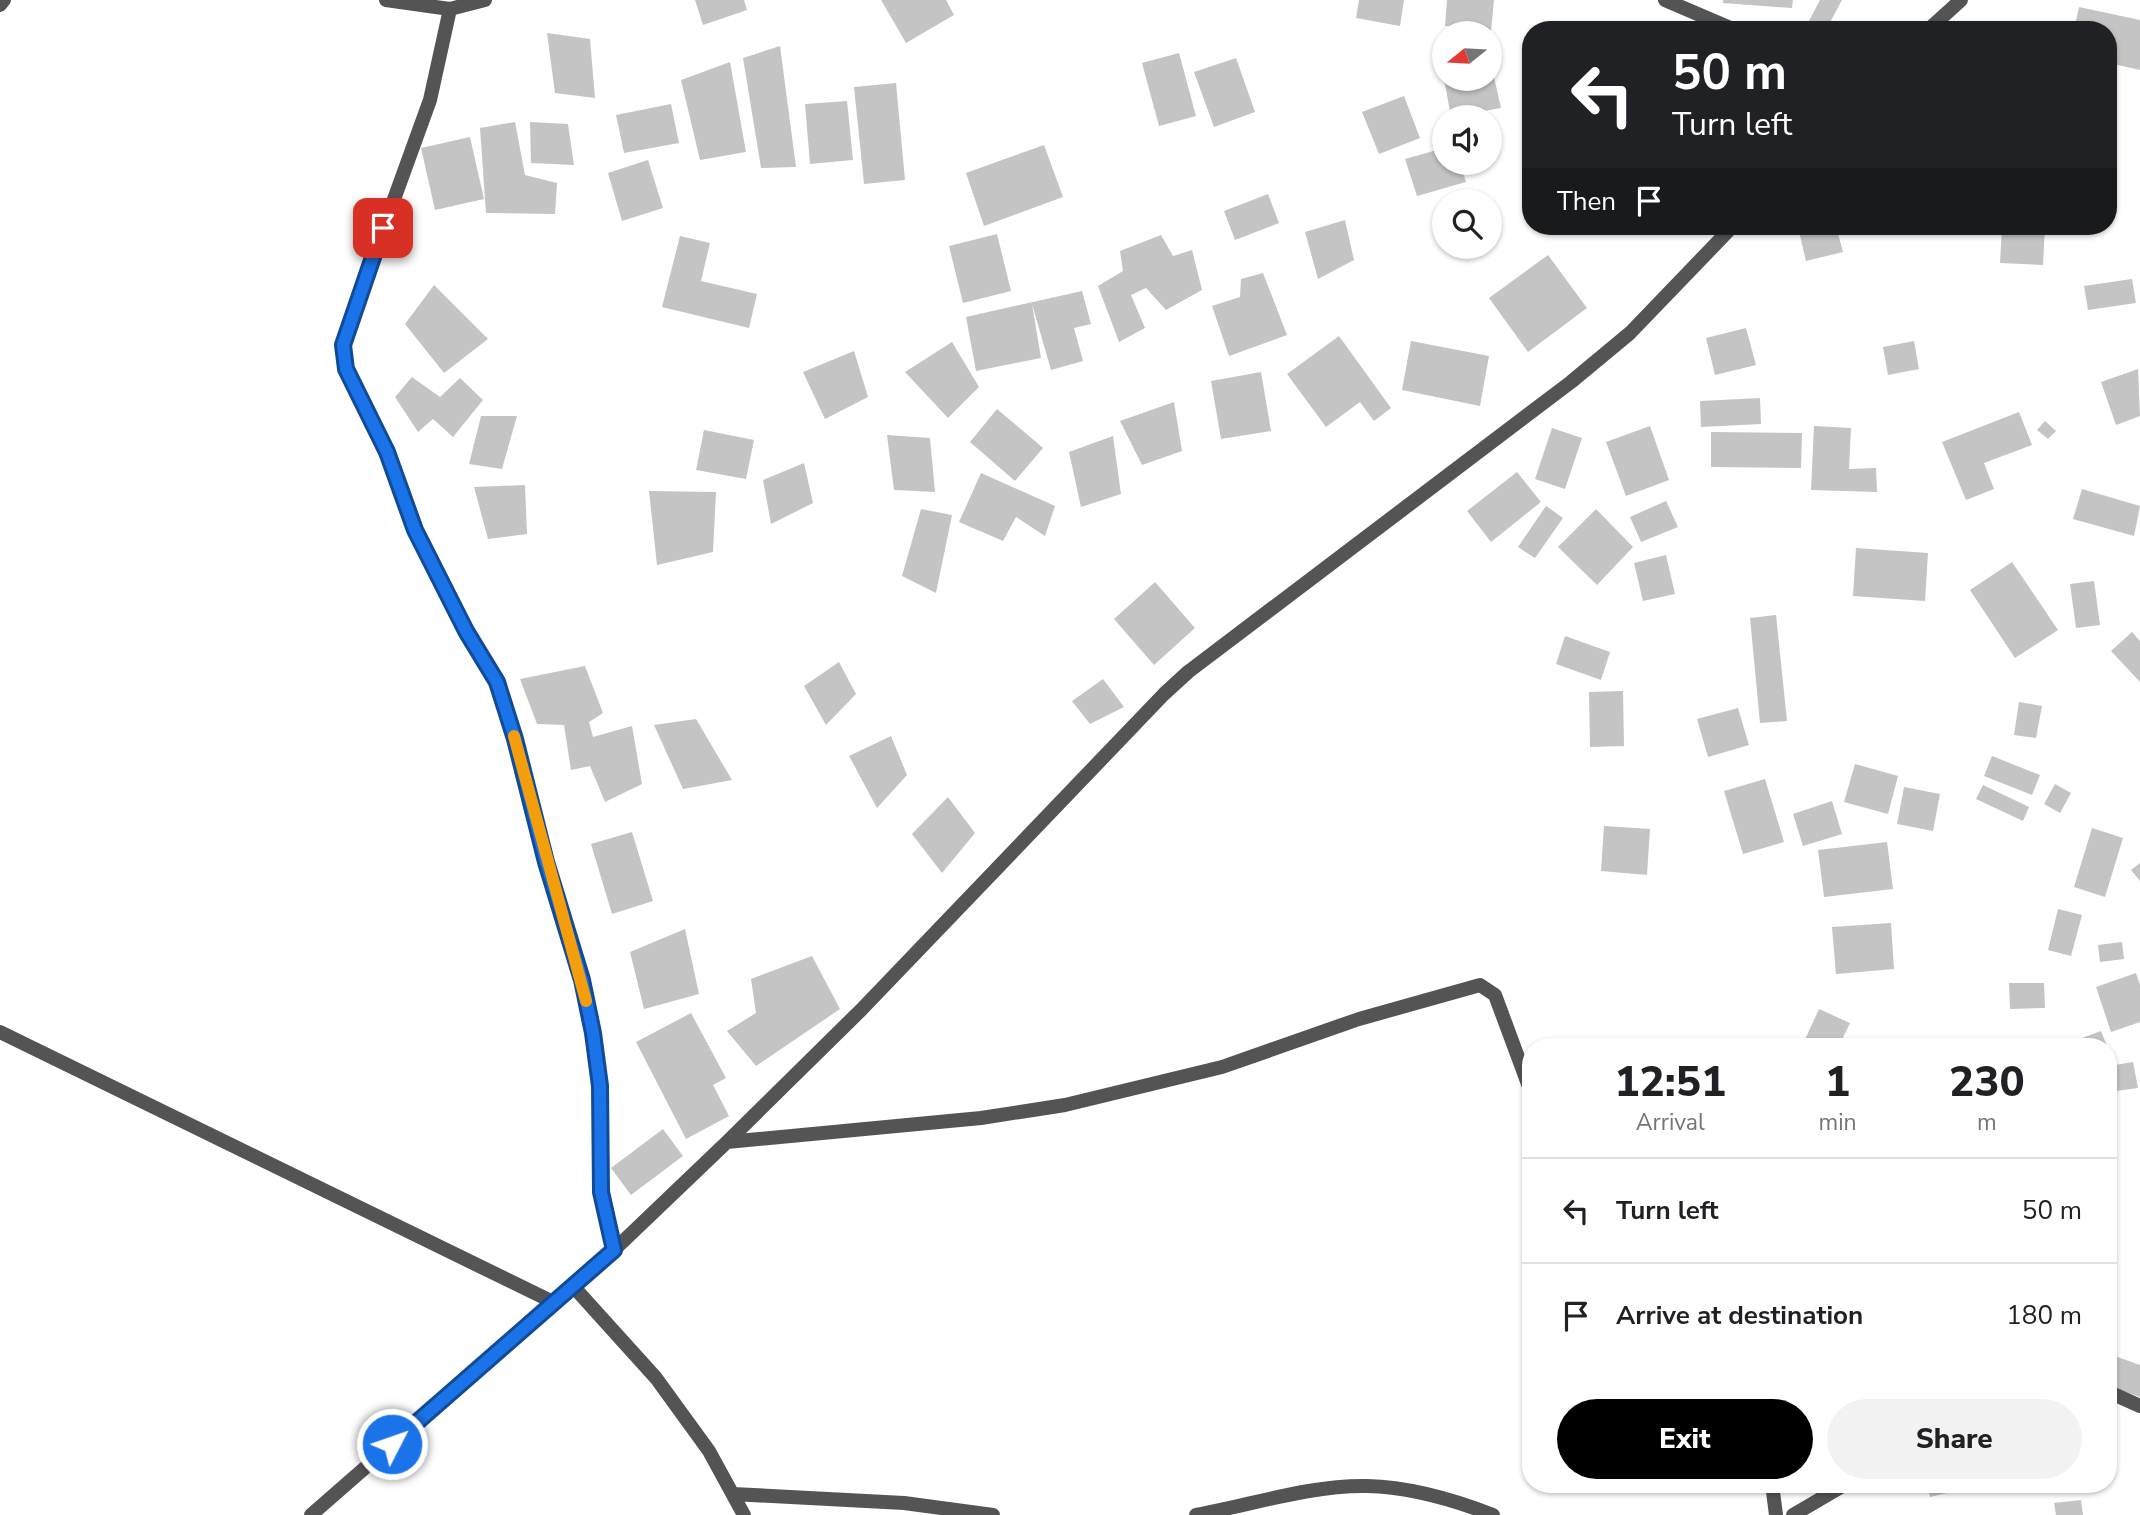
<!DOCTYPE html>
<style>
:root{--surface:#fff;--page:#f2f2f2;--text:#202124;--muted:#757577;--line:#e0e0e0;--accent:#000}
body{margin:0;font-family:"Nunito Sans",sans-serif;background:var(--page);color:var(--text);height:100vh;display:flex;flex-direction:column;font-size:26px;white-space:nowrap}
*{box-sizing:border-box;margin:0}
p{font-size:23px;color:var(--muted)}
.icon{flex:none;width:38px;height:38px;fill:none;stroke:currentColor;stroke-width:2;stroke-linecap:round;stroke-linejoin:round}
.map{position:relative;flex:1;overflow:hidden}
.panel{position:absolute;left:1522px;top:1038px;width:595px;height:455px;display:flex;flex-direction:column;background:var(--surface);border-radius:28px;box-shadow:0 2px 5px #0004}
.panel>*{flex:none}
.hud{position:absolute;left:1522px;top:21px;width:595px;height:214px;border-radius:28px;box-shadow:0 2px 5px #0004;background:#202124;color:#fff;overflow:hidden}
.needle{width:46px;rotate:252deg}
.controls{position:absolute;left:1432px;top:21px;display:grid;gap:14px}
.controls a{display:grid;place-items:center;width:70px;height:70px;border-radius:50%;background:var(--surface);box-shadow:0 2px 5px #0004;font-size:35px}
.pin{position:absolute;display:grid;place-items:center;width:60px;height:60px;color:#fff;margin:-30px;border-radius:14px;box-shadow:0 4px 10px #0006}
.me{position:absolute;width:77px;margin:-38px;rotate:49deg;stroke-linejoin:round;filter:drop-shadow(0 0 5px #0008)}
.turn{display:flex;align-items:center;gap:24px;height:147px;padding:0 35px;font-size:32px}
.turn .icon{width:91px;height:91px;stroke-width:2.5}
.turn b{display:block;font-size:49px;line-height:60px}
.then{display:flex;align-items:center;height:66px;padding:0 35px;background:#0003;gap:14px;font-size:26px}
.eta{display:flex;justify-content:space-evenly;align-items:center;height:119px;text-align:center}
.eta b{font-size:42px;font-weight:800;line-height:49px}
.primary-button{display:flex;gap:14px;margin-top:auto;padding:14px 35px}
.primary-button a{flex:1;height:80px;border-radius:42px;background:var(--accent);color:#fff;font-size:28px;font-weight:800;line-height:80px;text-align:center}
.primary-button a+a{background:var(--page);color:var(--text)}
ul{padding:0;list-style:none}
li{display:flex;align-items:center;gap:21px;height:105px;padding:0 35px;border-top:2px solid var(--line)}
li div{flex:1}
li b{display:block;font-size:26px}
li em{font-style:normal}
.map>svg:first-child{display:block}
.building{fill:#c4c4c4}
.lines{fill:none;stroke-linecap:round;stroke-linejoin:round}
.minor{stroke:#545454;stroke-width:14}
.route-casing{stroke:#114b97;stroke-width:18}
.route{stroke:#1a73e8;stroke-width:12}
.slow{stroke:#f59e0b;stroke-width:12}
</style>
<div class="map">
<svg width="2140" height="1515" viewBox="0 0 2140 1515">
<rect width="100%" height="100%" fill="#fff"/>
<path class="building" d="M695 0H744L747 10 703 25Z
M881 0H946L954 15 906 43Z
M1359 0H1404L1400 26 1356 18Z
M1447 0H1494L1491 31 1445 26Z
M1723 0H1793L1792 8 1723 3Z
M1820 0H1842L1826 30 1808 23Z
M2079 7 2140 20V70L2109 63V30H2074Z
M547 33 590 39 595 98 555 93Z
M780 46 796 167 761 168 743 58Z
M1179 53 1196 116 1159 126 1142 63Z
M1444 56V73H1443L1439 57Z
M1236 58 1255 112 1214 127 1194 72Z
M1490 59 1501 108 1451 117 1444 79H1489Z
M730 62 746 152 700 160 681 80Z
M896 83 905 180 864 184 854 87Z
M1404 96 1420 138 1379 154 1362 112Z
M847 101 853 160 810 164 805 104Z
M671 104 679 143 624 153 616 115Z
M515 122 525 175 557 183 555 214 486 213 480 128Z
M530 122 568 124 574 165 531 163Z
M470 137 484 199 435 210 421 148Z
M1044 145 1063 197 984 226 966 173Z
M1444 148V163H1460L1466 182 1417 196 1405 159Z
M648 160 663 208 622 221 608 173Z
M1268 194 1279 223 1235 240 1224 211Z
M1345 220 1354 260 1318 279 1305 232Z
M1836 226 1843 252 1806 261 1798 227Z
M2002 226H2045L2043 265 2000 263Z
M997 234 1011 291 963 303 949 246Z
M1161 235 1173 256 1192 250 1202 290 1166 310 1146 288 1131 295 1145 328 1119 342 1098 286 1123 271 1120 251Z
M680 236 710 243 701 281 757 294 749 328 662 307Z
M1548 255 1587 308 1528 352 1489 298Z
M1263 273 1287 335 1229 356 1212 306 1240 297 1241 279Z
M2132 279 2136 303 2088 310 2084 286Z
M434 285 488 339 444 373 405 324Z
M1082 291 1091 324 1074 328 1083 361 1051 370 1032 304 1041 358 976 371 966 317Z
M1746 328 1756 365 1715 375 1706 338Z
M1339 336 1391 408 1374 421 1360 402 1326 427 1287 374Z
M1411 341 1489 356 1480 406 1402 390Z
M1914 341 1919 369 1888 375 1883 347Z
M952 342 979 387 948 418 905 372Z
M854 351 868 397 825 419 803 372Z
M2138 369 2140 416 2116 425 2101 382Z
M1261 372 1271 431 1221 439 1211 381Z
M412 377 440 397 460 378 483 400 453 437 433 419 418 432 395 397Z
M1760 398 1761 424 1701 427 1700 401Z
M1174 402 1182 451 1142 465 1120 421Z
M997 409 1043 448 1015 481 970 442Z
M2019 412 2032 445 1984 463 1994 489 1966 500 1942 442Z
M481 416H517L502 469 469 464Z
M2045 421 2056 431 2048 439 2037 430Z
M1650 426 1669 480 1626 496 1606 442Z
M1814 426 1851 428 1849 469 1876 468 1877 492 1811 490Z
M1552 428 1582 438 1565 489 1535 479Z
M704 430 754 440 746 479 696 470Z
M1711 432 1802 433 1801 468 1711 467Z
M887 435 930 438 935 492 894 490Z
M1113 436 1121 494 1081 507 1069 452Z
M804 463 813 503 771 524 763 480Z
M1517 472 1541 502 1491 542 1467 511Z
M981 473 1055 506 1045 536 1016 517 1003 541 959 522Z
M525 485 527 534 488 539 474 487Z
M2082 489 2140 506 2134 536 2073 519Z
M649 491 716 492 713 552 657 565Z
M1666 501 1678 527 1641 542 1630 517Z
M1546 506 1563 518 1535 558 1518 547Z
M921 509 952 515 936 593 902 576Z
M1596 509 1633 547 1597 585 1558 547Z
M1856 548 1928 553 1925 601 1853 596Z
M1666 555 1675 594 1643 601 1634 563Z
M2012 562 2058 630 2015 658 1970 590Z
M2094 581 2100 625 2076 628 2070 584Z
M1155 582 1195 628 1154 665 1114 619Z
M1776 615 1787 721 1760 723 1750 618Z
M2132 632 2140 641V682L2111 651Z
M1565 636 1610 652 1601 680 1556 664Z
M839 662 856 694 826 725 804 686Z
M585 666 603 713 589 722 593 737 632 726 642 784 605 802 590 766 571 770 564 725 537 724 520 679Z
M1103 679 1124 707 1090 724 1072 701Z
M1623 691 1624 746 1590 747 1589 692Z
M2019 702 2042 706 2036 738 2014 735Z
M1738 708 1749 745 1708 757 1697 719Z
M696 719 732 780 683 789 654 725Z
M891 736 907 775 877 808 849 756Z
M1992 756 2040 775 2032 795 1984 776Z
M1855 764 1898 776 1888 814 1844 802Z
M1765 779 1784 842 1743 854 1724 791Z
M2055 784 2071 793 2060 813 2044 804Z
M1983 785 2029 807 2023 821 1976 799Z
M1904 787 1940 794 1933 831 1897 824Z
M948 797 975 833 942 873 912 834Z
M1832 801 1842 834 1803 846 1793 814Z
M1604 826 1650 829 1647 875 1601 871Z
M2092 828 2123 838 2105 897 2074 887Z
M632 832 653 901 612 914 591 844Z
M1887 842 1893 889 1824 897 1818 850Z
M2140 863V881L2131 870Z
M2058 909 2082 915 2071 956 2048 950Z
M1891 923 1894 969 1836 974 1832 927Z
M685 929 699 994 644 1009 630 952Z
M2122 942 2124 959 2100 962 2098 945Z
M812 956 840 1009 756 1066 727 1031 756 1013 751 979Z
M2136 973 2140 985V1022L2111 1032 2096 987Z
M2009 983H2044L2045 1008 2010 1009Z
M1819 1009 1850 1023 1839 1046H1802Z
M691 1013 726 1078 713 1085 729 1116 686 1139 636 1042Z
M2101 1031 2107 1046H2076L2074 1041Z
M2133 1062 2138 1088 2109 1092V1066Z
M663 1129 683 1156 631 1195 611 1168Z
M2109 1213H2114L2111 1280H2109Z
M2109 1354 2140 1365V1397L2109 1386Z
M1927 1484H1981V1485L1930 1497Z
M2081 1500 2083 1515H2056L2054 1503Z"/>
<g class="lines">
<path class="minor" d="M386 0 450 9 485 0
M1665 0 1735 30
M0 5 4 0
M450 9 430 100 347 329 343 356 354 388 387 452 415 530 466 630 497 682 515 739 546 862 582 980 593 1033 600 1086 602 1192 614 1250
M1928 30 1961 0
M0 1032 553 1302
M727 1142 981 1118 1065 1105 1222 1067 1359 1019 1480 985 1495 995 1531 1092
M572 1285 656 1378 709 1451 744 1515
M2109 1392 2140 1406
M1772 1484 1776 1515
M733 1494 904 1503 993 1515
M311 1515 614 1250 727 1142 861 1010 1164 694 1188 672 1571 382 1630 333 1733 226
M1196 1515C1251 1505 1310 1485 1367 1486 1411 1487 1452 1499 1493 1515
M1793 1515 1846 1484"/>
</g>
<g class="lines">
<defs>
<path id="route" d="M383 228 343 345 346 369 387 452 415 530 466 631 497 682 515 739 546 862 582 980 593 1033 600 1086 601 1192 614 1250 392 1444"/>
</defs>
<use href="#route" class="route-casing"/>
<use href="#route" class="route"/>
<path class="slow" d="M514 736 586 1001"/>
</g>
</svg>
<div class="controls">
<a><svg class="needle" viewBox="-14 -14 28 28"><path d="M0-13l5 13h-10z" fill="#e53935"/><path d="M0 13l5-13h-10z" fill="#757577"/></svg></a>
<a><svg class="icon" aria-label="sound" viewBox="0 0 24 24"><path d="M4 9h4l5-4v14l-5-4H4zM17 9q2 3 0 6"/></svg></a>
<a><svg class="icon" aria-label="search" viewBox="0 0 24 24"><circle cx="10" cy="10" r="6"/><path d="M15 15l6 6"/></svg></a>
</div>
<div class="pin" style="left:383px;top:228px;background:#d93025"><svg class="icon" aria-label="arrive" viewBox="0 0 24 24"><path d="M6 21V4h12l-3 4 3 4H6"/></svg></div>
<svg class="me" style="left:392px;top:1444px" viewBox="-20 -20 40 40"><circle r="17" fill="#1a73e8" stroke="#fff" stroke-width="3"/><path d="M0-11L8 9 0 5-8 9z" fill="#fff"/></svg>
<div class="hud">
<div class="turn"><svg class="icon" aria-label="left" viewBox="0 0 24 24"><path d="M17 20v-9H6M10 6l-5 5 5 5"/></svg><div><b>50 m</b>Turn left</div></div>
<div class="then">Then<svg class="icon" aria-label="arrive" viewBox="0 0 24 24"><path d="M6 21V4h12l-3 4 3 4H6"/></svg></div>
</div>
<section class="panel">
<div class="eta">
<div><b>12:51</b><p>Arrival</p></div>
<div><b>1</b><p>min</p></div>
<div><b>230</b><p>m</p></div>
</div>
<ul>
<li><svg class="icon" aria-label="left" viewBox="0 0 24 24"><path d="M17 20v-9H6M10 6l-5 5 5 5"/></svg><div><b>Turn left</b></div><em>50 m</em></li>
<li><svg class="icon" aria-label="arrive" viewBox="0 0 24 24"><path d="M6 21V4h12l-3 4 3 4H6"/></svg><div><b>Arrive at destination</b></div><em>180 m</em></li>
</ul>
<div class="primary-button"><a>Exit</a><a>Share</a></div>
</section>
</div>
